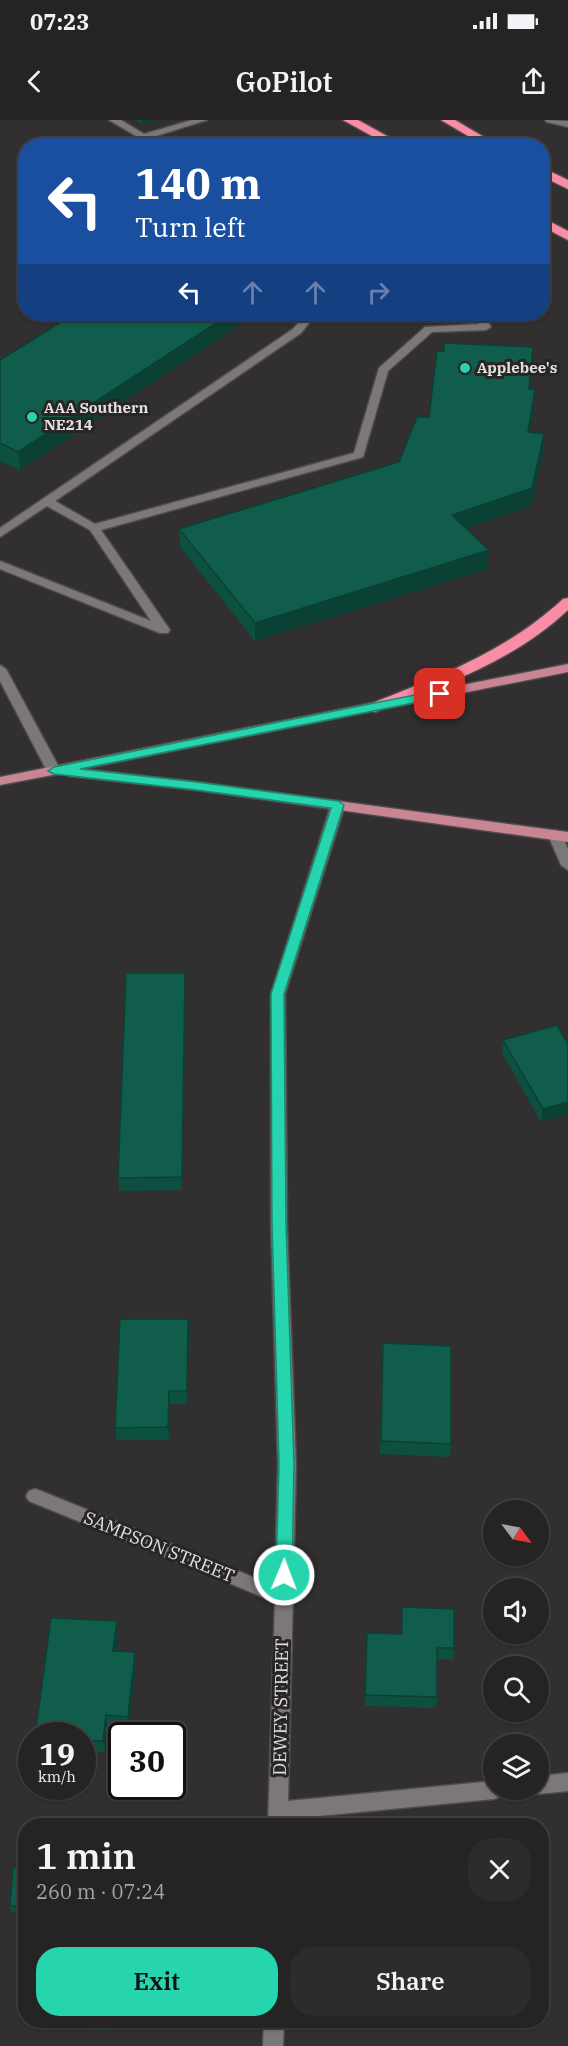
<!DOCTYPE html>
<meta charset="utf-8">
<style>
:root{--surface:#252323;--page:#2d2b2b;--text:#f1f3f6;--muted:#a3a4a6;--line:#424041;--accent:#26d5ae}
body{margin:0;font-family:"IBM Plex Serif",serif;background:var(--page);color:var(--text);height:100vh;display:flex;flex-direction:column;font-size:22px;white-space:nowrap}
*{box-sizing:border-box;margin:0}
p{font-size:20px;color:var(--muted)}
.icon{flex:none;width:33px;height:33px;fill:none;stroke:currentColor;stroke-width:2;stroke-linecap:round;stroke-linejoin:round}
.map{position:relative;flex:1;overflow:hidden}
.side{position:absolute;left:18px;top:1698px;width:531px;height:210px;display:flex;flex-direction:column;background:var(--surface);border-radius:24px;box-shadow:0 2px 4px #0004,0 0 0 2px var(--line)}
.side>*{flex:none}
.top-card{position:absolute;left:18px;top:18px;width:532px;height:183px;border-radius:24px;box-shadow:0 2px 4px #0004,0 0 0 2px var(--line);background:#1a4fa0;color:#fff;overflow:hidden}
.needle{width:39px;rotate:122deg}
.fabs{position:absolute;left:483px;top:1380px;display:grid;gap:12px}
.fabs a{display:grid;place-items:center;width:66px;height:66px;border-radius:50%;background:var(--surface);box-shadow:0 2px 4px #0004,0 0 0 2px var(--line);font-size:30px}
.speed{position:absolute;left:18px;top:1602px;display:flex;gap:12px;font-size:30px;font-weight:700;text-align:center}
.speed>*{display:grid;place-content:center;width:78px;height:78px;border-radius:50%;background:var(--surface);box-shadow:0 2px 4px #0004,0 0 0 2px var(--line);line-height:1}
.speed small{font-size:15px;font-weight:400}
.speed .limit{border:3px solid #111;border-radius:9px;background:#fff;color:#111}
.pin{position:absolute;display:grid;place-items:center;width:51px;height:51px;color:#fff;margin:-26px;border-radius:12px;box-shadow:0 3px 9px #0006}
.me{position:absolute;width:66px;margin:-33px;rotate:1deg;stroke-linejoin:round;filter:drop-shadow(0 0 4px #0008)}
.turn{display:flex;align-items:center;gap:21px;height:126px;padding:0 18px;font-size:27px}
.turn .icon{width:78px;height:78px;stroke-width:2.5}
.turn b{display:block;font-size:42px;line-height:51px}
.lanes{display:flex;align-items:center;height:57px;padding:0 18px;background:#0003;justify-content:center;gap:30px;direction:ltr}
.lanes .off{opacity:.35}
.round{display:grid;place-items:center;flex:none;width:63px;height:63px;border-radius:24px;background:var(--page)}
.overview{display:flex;align-items:center;justify-content:space-between;height:102px;padding:0 18px}
h1{font-size:36px;font-weight:600;line-height:45px}
.primary-button{display:flex;gap:12px;margin-top:auto;padding:12px 18px}
.primary-button a{flex:1;height:69px;border-radius:24px;background:var(--accent);color:#111;font-size:24px;font-weight:600;line-height:69px;text-align:center}
.primary-button a+a{background:var(--page);color:var(--text)}
.status{display:flex;justify-content:space-between;align-items:center;height:42px;padding:0 30px;background:var(--surface);direction:ltr}
.status svg{height:16px;fill:currentColor}
header{display:flex;justify-content:space-between;align-items:center;height:78px;padding:0 18px;background:var(--surface);font-size:27px;font-weight:600}
.map>svg:first-child{display:block}
.lines{fill:none;stroke-linecap:round;stroke-linejoin:round}
.minor-casing{stroke:#4d4b4b;stroke-width:3}
.major-casing{stroke:#4d4b4b;stroke-width:3}
.highway-casing{stroke:#4d4b4b;stroke-width:3}
.minor{fill:#7c7879;fill-rule:evenodd}
.major{fill:#c88594;fill-rule:evenodd}
.highway{fill:#fa8da6;fill-rule:evenodd}
.wall{fill:#0e5040}
.shaded-wall{fill:#0b4134}
.building{fill:#105d4b;stroke:#0b4134;stroke-width:1.5}
.route{fill:#26d5ae;stroke:#198a71;stroke-width:1.5}
.poi-dot{fill:#26d5ae;stroke:#282525;stroke-width:2}
.labels{text-anchor:middle;stroke-width:6;stroke-linejoin:round;paint-order:stroke}
.far-poi-label{font-size:15px;font-weight:bold;fill:#e1dfdf;stroke:#282525;text-anchor:start}
.street-label{font-size:18px;fill:#e1dfdf;stroke:#282525}
</style>
<div class="status"><b>07:23</b><svg viewBox="0 0 49 12"><path d="M0 12V9h3v3zM5 12V6h3v6zM10 12V3h3v9zM15 12V0h3v12zM26 1h20v11H26zM47 4h2v5h-2z"/></svg></div>
<header><svg class="icon" aria-label="back" viewBox="0 0 24 24"><path d="M15 5l-7 7 7 7"/></svg>GoPilot<svg class="icon" aria-label="share" viewBox="0 0 24 24"><path d="M12 15V3M7 8l5-5 5 5M5 13v7h14v-7"/></svg></header>
<div class="map">
<svg width="568" height="1926" viewBox="0 0 568 1926">
<rect width="100%" height="100%" fill="#312f2f"/>
<g class="lines">
<defs>
<path id="minor" d="M109 0H121L144 14 192 0H207L143 20Z
M545 0 568 1V7L547 2Z
M306 194H316L301 213 55 381 95 404 354 333 379 248 425 207 479 204 474 194H484L491 207 486 210 432 212 388 251 363 337 101 410 170 510 168 513H160L0 449V441L151 501 90 410 47 386 0 417V408L293 209Z
M0 545 6 549 61 651 59 654 54 655 47 651 0 561Z
M338 681 345 685 285 874 287 1104 296 1344 288 1681 494 1661V1670H504L501 1676 494 1679 288 1699V1706H268L275 1482 29 1381 26 1376 29 1371 35 1369 41 1371 275 1466 278 1344 271 1104V874L331 685Z
M555 710 560 712 568 729V750L561 745 548 715Z
M568 1653V1671L538 1674 531 1671 530 1670H538V1656Z
M264 1900H284L283 1926H263Z"/>
<path id="major" d="M568 544V552L82 649 196 662 568 712V722L196 670 69 656 63 653 0 665V657Z"/>
<path id="highway" d="M343 0H358L405 26H390Z
M441 0H455L499 26H485Z
M543 48 568 60V69L543 57Z
M543 98 568 111V120L543 107Z
M568 478V490C515 540 447 564 380 590L375 592 367 587 370 584C440 556 507 531 563 479Z"/>
</defs>
<use href="#minor" class="minor-casing"/>
<use href="#major" class="major-casing"/>
<use href="#highway" class="highway-casing"/>
<use href="#minor" class="minor"/>
<use href="#major" class="major"/>
<use href="#highway" class="highway"/>
</g>
<path class="wall" d="M135 0H155L143 4Z
M74 194H253L247 200 20 350 0 341V240Z
M530 269 534 287 529 313 544 314 543 333 531 386 466 408 487 449 255 521 180 427 179 409 399 342 429 297Z
M185 853 182 1070 119 1071 118 1058Z
M557 905 541 1002 502 933 503 920Z
M189 1211 187 1284H170L169 1320H117L115 1308Z
M382 1236 451 1324 450 1337 380 1334Z
M402 1487 454 1528 453 1540 437 1539V1577L436 1588 365 1586 366 1525 401 1514Z
M118 1512 116 1531 135 1532 136 1544 129 1608 107 1606 105 1632 82 1631V1616Z
M26 1747V1792H11L10 1786Z
M36 1900H108L107 1911 37 1907Z"/>
<path class="shaded-wall" d="M142 0H155L143 4Z
M230 194H253L247 200 20 350 18 332Z
M535 269 534 287 526 331 528 312Z
M544 314 543 333 531 386 451 413 452 395Z
M489 430 487 449 255 521V503Z
M185 853 186 866 182 1070V1057Z
M568 982V994L541 1002 543 989Z
M188 1199 189 1211 187 1284V1271Z
M169 1271 170 1284 169 1320 168 1307Z
M117 1501 118 1512 115 1543 113 1531Z
M135 1532 136 1544 129 1608 128 1597Z
M106 1595 107 1606 105 1632 103 1621Z
M105 1900H108L107 1911 105 1901Z"/>
<path class="building" d="M74 194H230L18 332 0 323V240Z
M444 223 533 227 529 269H535L528 312 544 314 532 368 452 395 489 430 255 503 179 409 399 342 417 297H429L437 231H444Z
M126 853H185L182 1057 118 1058Z
M557 905 568 924V982L543 989 503 920Z
M120 1199H188L187 1271H169L168 1307 115 1308Z
M383 1223 451 1226V1324L381 1321Z
M402 1487 454 1489V1528H437V1577L365 1575 367 1513 402 1514Z
M51 1498 117 1501 113 1531 135 1532 128 1597 106 1595 103 1621 82 1620V1616H35Z
M13 1747H26V1786H10Z"/>
<path class="route" d="M440 570 445 574 444 577 80 649 196 662 338 681 344 685 284 874 286 1104 294 1344 292 1455 290 1460 284 1462 278 1460 276 1455 279 1344 272 1104 271 874 331 688 196 670 54 654 48 651 54 647Z"/>
<g class="poi-dot">
<circle cx="465" cy="248" r="6"/>
<circle cx="32" cy="297" r="6"/>
</g>
<g class="labels">
<g class="far-poi-label">
<text x="477" y="253">Applebee's</text>
<text x="44" y="293">AAA Southern<tspan x="44" dy="17">NE214</tspan></text>
</g>
<g class="street-label">
<text transform="translate(159 1427) rotate(22)" y="6">SAMPSON STREET</text>
<text transform="translate(281 1587) rotate(-89)" y="6">DEWEY STREET</text>
</g>
</g>
</svg>
<div class="fabs">
<a><svg class="needle" viewBox="-14 -14 28 28"><path d="M0-13l5 13h-10z" fill="#e53935"/><path d="M0 13l5-13h-10z" fill="#a3a4a6"/></svg></a>
<a><svg class="icon" aria-label="sound" viewBox="0 0 24 24"><path d="M4 9h4l5-4v14l-5-4H4zM17 9q2 3 0 6"/></svg></a>
<a><svg class="icon" aria-label="search" viewBox="0 0 24 24"><circle cx="10" cy="10" r="6"/><path d="M15 15l6 6"/></svg></a>
<a><svg class="icon" aria-label="layers" viewBox="0 0 24 24"><path d="M12 4l9 5-9 5-9-5zM3 14l9 5 9-5"/></svg></a>
</div>
<div class="speed"><div>19<small>km/h</small></div><div class="limit">30</div></div>
<div class="pin" style="left:440px;top:574px;background:#d93025"><svg class="icon" aria-label="arrive" viewBox="0 0 24 24"><path d="M6 21V4h12l-3 4 3 4H6"/></svg></div>
<svg class="me" style="left:284px;top:1455px" viewBox="-20 -20 40 40"><circle r="17" fill="#26d5ae" stroke="#fff" stroke-width="3"/><path d="M0-11L8 9 0 5-8 9z" fill="#fff"/></svg>
<div class="top-card">
<div class="turn"><svg class="icon" aria-label="left" viewBox="0 0 24 24"><path d="M17 20v-9H6M10 6l-5 5 5 5"/></svg><div><b>140 m</b>Turn left</div></div>
<div class="lanes"><svg class="icon" aria-label="left" viewBox="0 0 24 24"><path d="M17 20v-9H6M10 6l-5 5 5 5"/></svg><svg class="icon off" aria-label="ahead" viewBox="0 0 24 24"><path d="M12 20V5M6 11l6-6 6 6"/></svg><svg class="icon off" aria-label="ahead" viewBox="0 0 24 24"><path d="M12 20V5M6 11l6-6 6 6"/></svg><svg class="icon off" aria-label="right" viewBox="0 0 24 24"><path d="M7 20v-9h11M14 6l5 5-5 5"/></svg></div>
</div>
<section class="side">
<div class="overview"><div><h1>1 min</h1><p>260 m · 07:24</p></div><a class="round"><svg class="icon" aria-label="close" viewBox="0 0 24 24"><path d="M6 6l12 12M18 6L6 18"/></svg></a></div>
<div class="primary-button"><a>Exit</a><a>Share</a></div>
</section>
</div>
